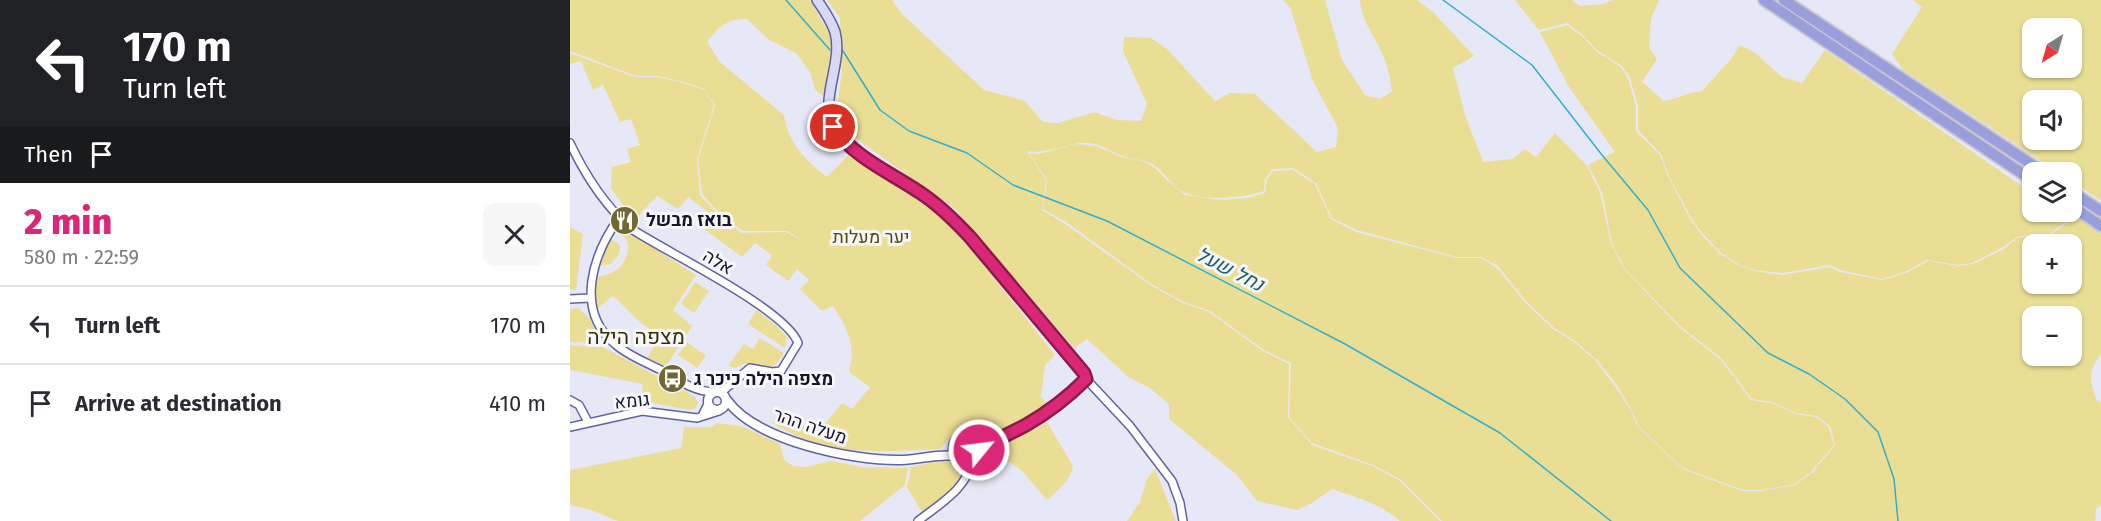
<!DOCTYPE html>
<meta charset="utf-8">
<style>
:root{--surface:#fff;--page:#f7f7f7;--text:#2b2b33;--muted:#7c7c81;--line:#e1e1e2;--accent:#db2777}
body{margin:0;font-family:"Fira Sans",Heebo,sans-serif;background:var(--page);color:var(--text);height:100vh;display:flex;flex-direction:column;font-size:22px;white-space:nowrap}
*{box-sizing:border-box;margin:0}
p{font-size:20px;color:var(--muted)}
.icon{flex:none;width:33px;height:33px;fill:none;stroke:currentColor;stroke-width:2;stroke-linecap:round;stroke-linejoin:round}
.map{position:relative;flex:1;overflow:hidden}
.drawer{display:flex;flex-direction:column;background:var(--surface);width:570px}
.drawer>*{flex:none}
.hud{background:#202124;color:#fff;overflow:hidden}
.needle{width:39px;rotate:217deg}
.fabs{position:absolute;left:1452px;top:18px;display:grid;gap:12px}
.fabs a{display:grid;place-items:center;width:60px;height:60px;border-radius:12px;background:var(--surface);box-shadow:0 2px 4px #0004;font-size:30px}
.pin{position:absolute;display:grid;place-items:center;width:51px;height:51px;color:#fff;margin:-26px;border:3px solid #fff;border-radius:50%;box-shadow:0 2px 6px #0007}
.me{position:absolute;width:66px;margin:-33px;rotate:61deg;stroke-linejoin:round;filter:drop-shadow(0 0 4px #0008)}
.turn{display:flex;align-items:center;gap:21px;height:126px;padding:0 24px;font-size:27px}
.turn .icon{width:78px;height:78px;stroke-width:2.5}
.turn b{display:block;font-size:42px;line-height:51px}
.then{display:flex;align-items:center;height:57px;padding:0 24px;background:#0003;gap:12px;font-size:22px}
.round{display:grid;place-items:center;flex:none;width:63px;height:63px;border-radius:12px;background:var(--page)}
.headline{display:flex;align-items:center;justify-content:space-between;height:102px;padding:0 24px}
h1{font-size:36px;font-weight:800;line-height:45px;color:var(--accent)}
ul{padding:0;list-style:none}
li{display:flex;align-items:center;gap:18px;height:78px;padding:0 24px;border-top:2px solid var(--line)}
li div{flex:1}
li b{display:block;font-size:22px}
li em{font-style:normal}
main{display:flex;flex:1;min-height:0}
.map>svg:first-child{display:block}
.green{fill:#eade95;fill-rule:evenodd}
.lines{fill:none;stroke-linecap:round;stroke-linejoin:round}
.stream{stroke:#2eb0d2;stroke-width:1.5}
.minor-casing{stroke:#5f63a2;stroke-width:10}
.tertiary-casing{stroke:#5f63a2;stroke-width:11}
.secondary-casing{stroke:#5f63a2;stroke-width:12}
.trunk-casing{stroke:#c7c7cd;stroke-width:14}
.minor{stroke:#fff;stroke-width:7}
.tertiary{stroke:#fff;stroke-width:8}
.secondary{stroke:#d9daf2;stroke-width:9}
.trunk{stroke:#9a9edc;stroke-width:10}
.route-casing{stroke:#8e194d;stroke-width:15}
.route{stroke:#db2777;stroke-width:10}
.labels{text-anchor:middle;stroke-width:6;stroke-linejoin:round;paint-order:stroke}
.poi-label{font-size:18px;font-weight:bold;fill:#14152e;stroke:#f7f7f7;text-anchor:start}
.park-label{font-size:18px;fill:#524915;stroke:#f7f7f7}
.street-label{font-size:18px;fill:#14152e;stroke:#f7f7f7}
.water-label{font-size:20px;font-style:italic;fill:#1a5d6f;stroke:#f7f7f7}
.quarter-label{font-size:21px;fill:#362f04;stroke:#f7f7f7}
</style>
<main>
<section class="drawer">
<div class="hud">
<div class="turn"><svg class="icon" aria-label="left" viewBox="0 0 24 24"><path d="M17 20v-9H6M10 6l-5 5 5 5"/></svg><div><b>170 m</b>Turn left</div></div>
<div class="then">Then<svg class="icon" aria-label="arrive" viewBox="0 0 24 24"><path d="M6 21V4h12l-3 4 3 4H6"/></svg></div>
</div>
<div class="headline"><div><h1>2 min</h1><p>580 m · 22:59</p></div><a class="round"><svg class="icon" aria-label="close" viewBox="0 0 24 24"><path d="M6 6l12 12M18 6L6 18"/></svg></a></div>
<ul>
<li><svg class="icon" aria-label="left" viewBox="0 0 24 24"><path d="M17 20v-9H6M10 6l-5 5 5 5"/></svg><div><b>Turn left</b></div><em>170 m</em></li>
<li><svg class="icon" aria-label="arrive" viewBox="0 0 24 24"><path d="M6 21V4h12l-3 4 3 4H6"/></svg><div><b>Arrive at destination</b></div><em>410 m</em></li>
</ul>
</section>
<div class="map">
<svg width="1531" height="521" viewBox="0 0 1531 521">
<rect width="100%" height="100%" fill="#e6e8f7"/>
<path class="green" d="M0 0H240L262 38 261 67 253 96 245 90 240 72 226 53 199 40 177 19C158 18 148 27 137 42L150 62 214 115C218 143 235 160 257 177L280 153 364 209 399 247 485 355 475 365 471 396 465 399 471 397 479 405 438 428 410 436 384 434 370 449C310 452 254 457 201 422L240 426 255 424 272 403 282 409 300 387 279 372C286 345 278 329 263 306L252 311 230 289 239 280 227 269 218 281 196 265 202 255 185 243 172 257 130 226 139 213 118 197 108 209 87 196 65 219 56 210 41 188 42 167 61 162 57 149 70 145 61 119 50 122 33 85 23 90 11 61 0 64V53L65 77H88L114 83 134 90 144 106 127 159 130 195 150 216 172 233 216 232 237 243 217 231H173L151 215 132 194 128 159 145 106 134 89 114 82 88 76H66L0 51Z
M257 0H322L332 14 414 90 455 101 473 122 488 123 525 112 547 120 571 121 577 104 553 51 554 37 581 38 597 49 645 101 660 93 685 94 747 152 766 147 768 128 743 81 720 7 713 0H755L772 60 795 95 809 99 822 92C820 75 816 60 808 45 800 30 791 17 790 0H847L864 13 904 56 883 68 895 115 913 162 943 159 955 149 966 157 985 133 1017 166 1030 192 1041 244 1054 269 1109 327 1150 359 1181 400 1202 403 1225 414 1246 417 1258 426 1264 445 1241 472 1225 484 1191 490H1173L1113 468 1069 427 1061 409 1046 384 1027 360 1004 340 984 328 956 301 928 266 911 257H886L787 230 762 218 746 183 723 168 703 169 695 179 694 191C673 198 637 201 616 193 603 188 596 174 585 166 574 158 562 160 550 155 542 152 533 146 525 144 500 139 482 155 457 151L476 180 472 210 495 224 582 286 613 303 639 312 693 351 719 364 718 417 742 445 802 466 829 480 870 521H830C811 504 785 497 762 489L742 503 727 510 687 501 667 475 599 419V404L580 388 557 376 517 339 504 348 384 208 284 137 272 122 268 101 272 70 270 18Z
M945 0H1002L1010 6 1033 4 1043 0H1089L1081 19 1079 47 1087 59 1072 82 1094 101C1107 99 1119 92 1132 91L1162 58 1170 45 1185 53 1212 77 1232 83 1255 50 1462 193V212H1489L1499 219 1480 234H1464L1447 237 1433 247 1402 263 1388 265 1357 260 1335 272 1312 279 1270 270 1260 265 1212 273 1184 270 1170 265 1151 253 1132 233 1121 218 1099 176 1091 154 1068 130V106L1060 78 1052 66 1028 51 1014 36 997 23 969 30Z
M1343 0H1531V201L1502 181V172H1488L1333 70 1322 54 1352 7ZM1462 28H1502V68H1462ZM1462 100H1502V140H1462Z
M997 25 1013 37 1027 52 1051 67 1058 79 1066 106V131L1090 155 1098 176 1120 219 1131 234 1150 254 1170 266 1184 271 1212 275 1260 267 1270 272 1312 280 1336 273 1358 261 1388 266 1403 264 1434 249 1447 238 1465 235H1480L1506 217 1531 233V354C1517 373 1520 380 1527 401L1531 402V504L1526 509 1525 521H872L830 479 803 465 742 443 719 417 721 363 694 350 640 311 614 302 583 285 496 222 473 209 477 180 459 153 469 154 505 144 526 146 552 157 573 161 585 168 599 182 615 195 650 200 678 198 695 193 697 179 703 171 723 170 745 184 761 219 786 232 886 258H911L927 268 955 302 983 329 1003 341 1026 361 1044 385 1060 409 1068 427 1113 469 1172 491H1191L1225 485 1242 473 1265 445 1260 426 1247 416 1225 413 1202 402 1182 399 1151 358 1110 326 1055 269 1042 244 1032 192 1018 165 1045 152 999 87 970 32ZM1462 244H1502V284H1462ZM1462 316H1502V356H1462Z
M50 226 126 275 103 310 122 326 95 368 77 358 90 337 70 322 43 296 27 309C24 298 23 286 29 276 48 274 59 262 58 242L49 232Z
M0 227 13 234 6 290 0 289Z
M40 238 50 245 49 254 41 264 30 266Z
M125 282 139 291 124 313 111 304Z
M9 308 20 319 31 343 0 342V309Z
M186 310 206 325 217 337 215 348 178 324Z
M190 338 214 353C212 356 209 362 205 365 194 371 180 356 166 368L158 366 174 344 183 349Z
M117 342 136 356 127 368 108 355Z
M0 345 33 347 124 396 128 402 126 408 120 410 71 401 73 384 0 370Z
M477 422 503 466C500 481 489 489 479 499L475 498 451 470 423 451Z
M148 423 174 427 210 444 214 460 223 466 236 467 261 461 293 467 338 468 335 485 290 521H48L21 510 0 505V470L111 448 114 427H141Z
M370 461C382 461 386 463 393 472 389 490 366 501 352 512L337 487 341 467Z
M585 469 606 521H557L570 502 577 479Z"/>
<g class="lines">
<path class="stream" d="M216 0 260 50
M873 0 962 65 1032 155 1078 210 1110 268 1198 353 1239 374 1275 399 1308 432 1324 479 1328 521
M273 51 310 110 339 131 397 153 443 185 537 221 775 344 930 433 1041 521"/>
<defs>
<path id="minor" d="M0 143C15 175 34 204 60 228 94 251 216 309 228 343L211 371 202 372 180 368 154 390 148 392
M49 218C23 254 4 310 45 344 57 355 75 362 89 369 106 379 124 392 145 392
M0 299 20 298
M516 379 560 426 602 481 610 503 613 521
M0 400 9 405 18 422
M132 416 138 404
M0 427 72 411 127 418 149 411
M393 460 398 475
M348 521C375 500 394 491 405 457"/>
<path id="tertiary" d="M138 401a9 9 0 1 1 18 0a9 9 0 1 1-18 0Z
M157 400C186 441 283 461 331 460 349 460 368 453 386 456
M383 448a13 13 0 1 1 26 0a13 13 0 1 1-26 0Z
M408 454C422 440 440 434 456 425 479 412 498 397 516 379"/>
<path id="secondary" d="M247 0C254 10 261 20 265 32 273 63 251 94 262 124 274 153 330 178 356 197 372 209 386 222 401 237L514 373 516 379"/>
<path id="trunk" d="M1194 0 1462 180
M1214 0 1473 172
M1502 192 1531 211
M1502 206 1531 226"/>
</defs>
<use href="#minor" class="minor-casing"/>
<use href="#tertiary" class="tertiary-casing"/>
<use href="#secondary" class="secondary-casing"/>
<use href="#trunk" class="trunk-casing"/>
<use href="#minor" class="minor"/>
<use href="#tertiary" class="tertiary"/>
<use href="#secondary" class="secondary"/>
<use href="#trunk" class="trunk"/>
</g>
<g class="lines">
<defs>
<path id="route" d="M263 127C285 159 324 174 355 196 372 208 386 222 400 237L514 373 516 379C498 397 479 412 456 425 440 434 422 440 408 454L409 450"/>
</defs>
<use href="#route" class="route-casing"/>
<use href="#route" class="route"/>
</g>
<defs>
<symbol id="restaurant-disc" viewBox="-11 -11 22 22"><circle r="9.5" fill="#706733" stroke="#f7f7f7"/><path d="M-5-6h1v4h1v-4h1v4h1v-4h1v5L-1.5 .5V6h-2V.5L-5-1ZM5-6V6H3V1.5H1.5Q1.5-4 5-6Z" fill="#fff"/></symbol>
<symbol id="bus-disc" viewBox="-11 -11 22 22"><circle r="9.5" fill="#706733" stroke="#f7f7f7"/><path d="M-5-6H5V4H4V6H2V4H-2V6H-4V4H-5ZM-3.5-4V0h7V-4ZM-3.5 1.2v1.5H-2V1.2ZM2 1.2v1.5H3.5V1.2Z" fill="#fff"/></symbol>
</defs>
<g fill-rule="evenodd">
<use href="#restaurant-disc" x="38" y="204" width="33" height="33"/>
<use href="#bus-disc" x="86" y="362" width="33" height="33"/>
</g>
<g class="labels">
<g class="poi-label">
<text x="76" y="226">בואז מבשל</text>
<text x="124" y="385">מצפה הילה כיכר ג</text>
</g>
<g class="park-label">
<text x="301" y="243">יער מעלות</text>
</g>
<g class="street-label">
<text transform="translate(148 262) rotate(30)" y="6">אלה</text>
<text transform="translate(62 401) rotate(-6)" y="6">גומא</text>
<text transform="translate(240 426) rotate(19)" y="6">מעלה ההר</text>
</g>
<g class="water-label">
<text transform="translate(660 269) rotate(27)" y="7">נחל שעל</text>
</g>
<g class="quarter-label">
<text x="66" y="344">מצפה הילה</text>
</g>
</g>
</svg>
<div class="fabs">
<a><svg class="needle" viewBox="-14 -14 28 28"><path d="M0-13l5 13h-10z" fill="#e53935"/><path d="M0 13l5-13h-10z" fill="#7c7c81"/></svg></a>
<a><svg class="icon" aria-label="sound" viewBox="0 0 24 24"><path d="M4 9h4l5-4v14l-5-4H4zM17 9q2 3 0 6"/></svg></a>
<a><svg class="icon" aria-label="layers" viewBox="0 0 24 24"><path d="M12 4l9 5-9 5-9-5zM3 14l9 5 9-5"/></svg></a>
<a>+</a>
<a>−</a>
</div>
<div class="pin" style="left:263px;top:127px;background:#d93025"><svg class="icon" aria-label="arrive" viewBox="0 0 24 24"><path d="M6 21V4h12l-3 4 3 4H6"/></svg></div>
<svg class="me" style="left:409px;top:450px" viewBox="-20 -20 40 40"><circle r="17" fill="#db2777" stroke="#fff" stroke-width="3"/><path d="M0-11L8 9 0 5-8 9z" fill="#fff"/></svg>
</div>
</main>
